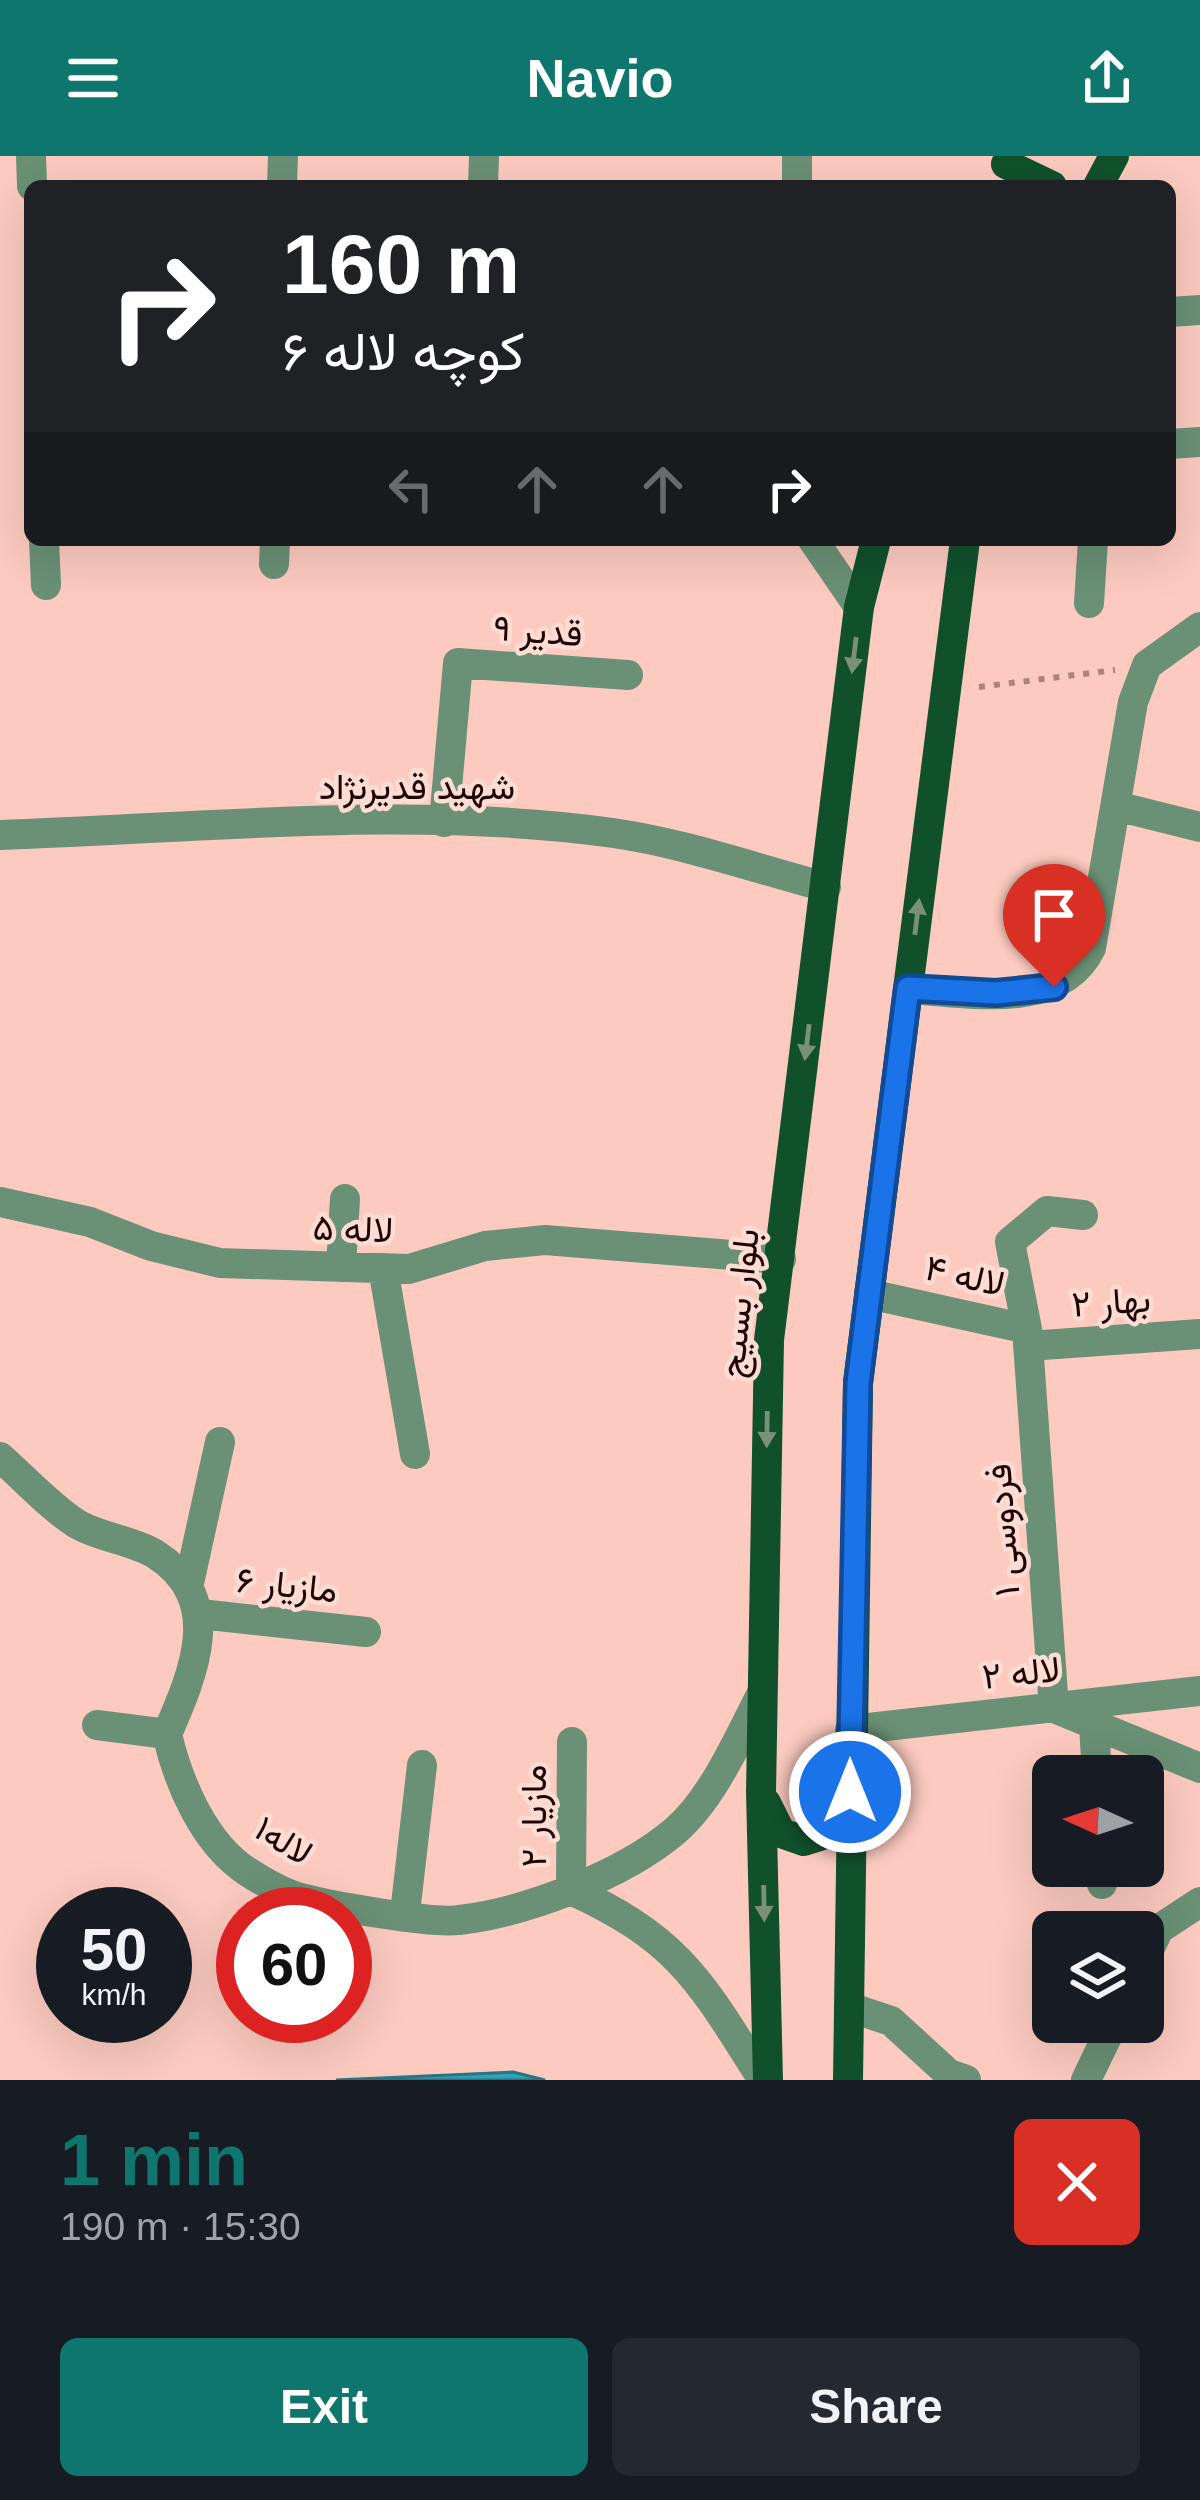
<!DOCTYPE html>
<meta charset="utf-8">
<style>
:root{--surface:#171b24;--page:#242831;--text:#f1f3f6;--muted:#9ea1a6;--accent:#0f766e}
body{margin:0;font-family:Arial,Vazirmatn,sans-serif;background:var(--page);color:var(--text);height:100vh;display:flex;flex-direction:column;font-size:45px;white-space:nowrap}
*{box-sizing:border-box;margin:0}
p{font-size:39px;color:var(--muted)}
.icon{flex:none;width:66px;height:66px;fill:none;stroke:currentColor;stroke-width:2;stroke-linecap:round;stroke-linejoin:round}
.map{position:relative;height:1924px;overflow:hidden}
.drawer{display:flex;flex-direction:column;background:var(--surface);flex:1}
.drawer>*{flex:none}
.top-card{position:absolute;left:24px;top:24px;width:1152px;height:366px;border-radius:18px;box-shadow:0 12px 48px #0002;background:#202124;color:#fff;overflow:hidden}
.needle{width:78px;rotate:273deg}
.tools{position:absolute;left:1032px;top:1599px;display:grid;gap:24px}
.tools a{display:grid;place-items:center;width:132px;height:132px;border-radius:18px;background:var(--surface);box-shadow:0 12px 48px #0002;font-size:60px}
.speed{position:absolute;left:36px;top:1731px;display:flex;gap:24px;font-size:60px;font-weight:700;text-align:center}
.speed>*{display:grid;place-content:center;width:156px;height:156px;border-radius:50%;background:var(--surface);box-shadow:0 12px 48px #0002;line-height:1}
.speed small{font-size:30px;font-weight:400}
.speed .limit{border:18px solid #d22;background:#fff;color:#111}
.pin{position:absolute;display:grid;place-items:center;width:102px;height:102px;color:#fff;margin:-123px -51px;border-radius:50% 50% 50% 0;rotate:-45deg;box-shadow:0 0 12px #0007}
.pin .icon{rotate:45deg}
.me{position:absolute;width:132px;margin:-66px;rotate:0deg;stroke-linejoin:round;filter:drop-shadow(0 0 9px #0008)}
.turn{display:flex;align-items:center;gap:42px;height:252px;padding:0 60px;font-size:54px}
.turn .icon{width:156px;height:156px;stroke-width:2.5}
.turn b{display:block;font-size:84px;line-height:102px}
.lanes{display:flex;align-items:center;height:114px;padding:0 60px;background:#0003;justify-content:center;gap:60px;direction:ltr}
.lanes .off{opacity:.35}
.round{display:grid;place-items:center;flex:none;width:126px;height:126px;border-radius:18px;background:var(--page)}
.overview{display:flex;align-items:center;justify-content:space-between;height:204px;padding:0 60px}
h1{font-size:72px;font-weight:800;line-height:90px;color:var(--accent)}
.primary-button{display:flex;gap:24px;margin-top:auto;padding:24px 60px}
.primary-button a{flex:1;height:138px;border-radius:18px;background:var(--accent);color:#fff;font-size:48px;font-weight:800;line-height:138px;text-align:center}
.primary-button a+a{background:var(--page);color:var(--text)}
header{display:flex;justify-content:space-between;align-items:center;height:156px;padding:0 60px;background:var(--accent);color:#fff;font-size:54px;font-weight:800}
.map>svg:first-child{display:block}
.water{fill:#2ca3b9;stroke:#287482;stroke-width:3}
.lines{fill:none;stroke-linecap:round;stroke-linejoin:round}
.path{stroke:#ad847b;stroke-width:6;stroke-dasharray:6 9;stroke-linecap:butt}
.minor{stroke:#6a9075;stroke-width:30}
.major{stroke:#10512c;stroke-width:30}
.oneway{fill:#7b9078}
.route-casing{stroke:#114b97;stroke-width:30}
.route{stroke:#1a73e8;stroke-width:21}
.labels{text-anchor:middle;stroke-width:9;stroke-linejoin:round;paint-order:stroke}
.street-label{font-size:36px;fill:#1f0502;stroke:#fddcd4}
</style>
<header><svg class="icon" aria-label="menu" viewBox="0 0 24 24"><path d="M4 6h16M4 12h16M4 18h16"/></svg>Navio<svg class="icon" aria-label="share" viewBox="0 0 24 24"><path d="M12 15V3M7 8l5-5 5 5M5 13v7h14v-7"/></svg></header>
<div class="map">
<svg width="1200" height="1924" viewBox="0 0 1200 1924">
<rect width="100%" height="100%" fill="#fccabf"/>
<path class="water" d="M513 1916 545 1924H336Z"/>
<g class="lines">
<path class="path" d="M979 531 1115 514"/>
<path class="minor" d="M31 0 32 30
M282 30 283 0
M483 30 484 0
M797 30V0
M1170 156 1200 154
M1170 288 1200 286
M44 384 46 429
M813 384 859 451
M274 408 275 384
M1089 447 1093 384
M1116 650 1200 671
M444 666 458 507 628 519
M0 679C197 672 418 649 613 677 684 687 757 713 826 731
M908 833C968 836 1060 856 1091 792L1133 546 1147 509 1200 471
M0 1046 90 1066 151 1090 220 1107 409 1113 485 1090 545 1084 781 1103
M341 1111 345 1043
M383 1112 415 1298
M869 1138 1027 1173 1054 1552 1200 1612
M1027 1173 1010 1086 1047 1055 1083 1059
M1028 1190 1200 1178
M0 1301C24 1322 50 1351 77 1368 101 1382 132 1384 155 1398 226 1443 194 1516 167 1578
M189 1427 220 1286
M200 1458 366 1476
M97 1569 167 1578
M1094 1569 1097 1620
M850 1574 1200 1535
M167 1578C178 1626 204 1688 248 1716 262 1725 281 1736 297 1741 325 1749 432 1768 459 1764 527 1756 623 1719 675 1675 714 1641 739 1581 762 1537
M1101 1710 1102 1728
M571 1734C681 1784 701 1827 763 1924
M571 1734 572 1586
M405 1757 422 1609
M1143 1806 1159 1773 1200 1746
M849 1851 891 1865 949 1918 966 1924
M1086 1924 1114 1866"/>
<path class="major" d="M1006 8 1052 30
M1098 30 1114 0
M766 1647 781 1677 804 1685 826 1678 849 1640
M768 1924 761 1636 769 1184 859 451 876 384
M848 1924 858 1227 965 384"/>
</g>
<defs><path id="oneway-solid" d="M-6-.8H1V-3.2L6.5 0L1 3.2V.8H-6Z" transform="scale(3)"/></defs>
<g class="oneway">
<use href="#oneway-solid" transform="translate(854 499) rotate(97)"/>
<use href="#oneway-solid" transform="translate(917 761) rotate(-83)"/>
<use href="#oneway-solid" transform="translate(807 886) rotate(97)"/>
<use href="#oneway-solid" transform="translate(767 1273) rotate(91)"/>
<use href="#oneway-solid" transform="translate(764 1747) rotate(89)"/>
</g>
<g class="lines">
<defs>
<path id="route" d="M850 1636 858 1227 908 832 996 837 1054 831"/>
</defs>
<use href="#route" class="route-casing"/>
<use href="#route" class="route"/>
</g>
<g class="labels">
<g class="street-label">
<text transform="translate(538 474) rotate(4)" y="13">قدیر ۹</text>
<text x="417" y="643">شهید قدیرنژاد</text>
<text transform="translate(353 1072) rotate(2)" y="13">لاله ۵</text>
<text transform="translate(965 1119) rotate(13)" y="13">لاله ۴</text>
<text transform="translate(1111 1145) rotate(-4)" y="13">بهار ۲</text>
<text transform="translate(738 1147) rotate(-84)" y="13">بلوار بسیج</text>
<text transform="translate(1002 1374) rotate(-94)" y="13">فردوسی ۱</text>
<text transform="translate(287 1428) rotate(6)" y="13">مازیار ۶</text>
<text transform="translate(1021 1516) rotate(-6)" y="13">لاله ۲</text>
<text transform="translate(533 1660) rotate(-90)" y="13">مازیار ۲</text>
<text transform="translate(284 1684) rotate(32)" y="13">لاله۱</text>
</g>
</g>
</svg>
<div class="tools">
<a><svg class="needle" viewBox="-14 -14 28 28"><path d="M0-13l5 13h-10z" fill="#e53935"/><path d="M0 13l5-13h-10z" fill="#9ea1a6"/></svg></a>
<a><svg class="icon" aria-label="layers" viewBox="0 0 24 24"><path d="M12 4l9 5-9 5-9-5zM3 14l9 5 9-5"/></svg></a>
</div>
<div class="speed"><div>50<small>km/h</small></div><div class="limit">60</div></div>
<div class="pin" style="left:1054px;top:831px;background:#d93025"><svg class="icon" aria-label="arrive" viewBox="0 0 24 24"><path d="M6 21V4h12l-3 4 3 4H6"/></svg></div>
<svg class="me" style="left:850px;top:1636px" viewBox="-20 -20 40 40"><circle r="17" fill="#1a73e8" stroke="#fff" stroke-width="3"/><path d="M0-11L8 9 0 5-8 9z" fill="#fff"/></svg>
<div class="top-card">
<div class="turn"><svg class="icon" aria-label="right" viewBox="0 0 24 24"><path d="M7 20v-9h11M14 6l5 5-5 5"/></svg><div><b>160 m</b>کوچه لاله ۶</div></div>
<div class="lanes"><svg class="icon off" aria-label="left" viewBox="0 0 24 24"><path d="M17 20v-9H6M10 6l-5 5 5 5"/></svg><svg class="icon off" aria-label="ahead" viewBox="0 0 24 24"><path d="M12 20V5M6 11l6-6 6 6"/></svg><svg class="icon off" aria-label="ahead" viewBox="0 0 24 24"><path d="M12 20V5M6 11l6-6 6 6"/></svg><svg class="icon" aria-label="right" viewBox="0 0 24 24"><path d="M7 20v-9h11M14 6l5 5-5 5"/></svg></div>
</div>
</div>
<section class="drawer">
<div class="overview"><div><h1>1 min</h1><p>190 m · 15:30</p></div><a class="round" style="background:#d93025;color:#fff"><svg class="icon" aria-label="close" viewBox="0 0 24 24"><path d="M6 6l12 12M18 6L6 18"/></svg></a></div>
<div class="primary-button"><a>Exit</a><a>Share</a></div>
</section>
